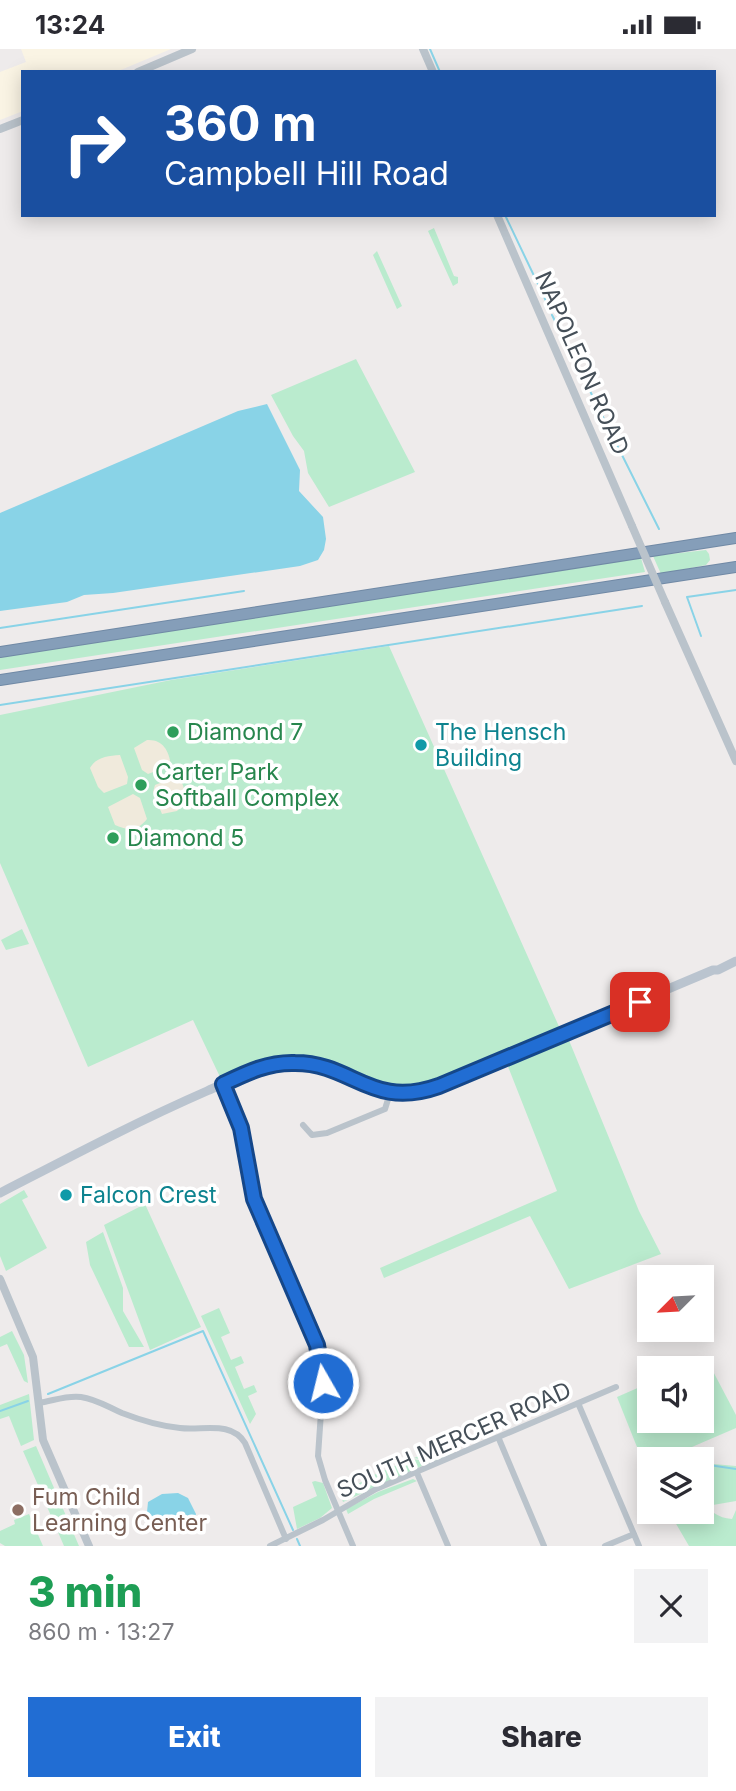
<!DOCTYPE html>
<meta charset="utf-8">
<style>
:root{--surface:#fff;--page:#f2f2f3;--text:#2b2b33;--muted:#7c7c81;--accent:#216dd3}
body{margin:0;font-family:Inter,sans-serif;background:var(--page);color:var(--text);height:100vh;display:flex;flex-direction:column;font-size:26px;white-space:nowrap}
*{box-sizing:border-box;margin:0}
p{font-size:23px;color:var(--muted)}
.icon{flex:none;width:38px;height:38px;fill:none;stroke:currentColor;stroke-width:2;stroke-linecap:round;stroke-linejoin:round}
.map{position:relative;height:1497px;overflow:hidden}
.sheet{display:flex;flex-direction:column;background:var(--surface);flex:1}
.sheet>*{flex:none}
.top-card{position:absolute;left:21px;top:21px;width:695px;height:147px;border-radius:0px;box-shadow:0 4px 18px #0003;background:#1a4fa0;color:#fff;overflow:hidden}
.needle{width:46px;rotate:246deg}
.buttons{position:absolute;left:637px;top:1216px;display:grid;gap:14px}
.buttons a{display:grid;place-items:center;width:77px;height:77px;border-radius:0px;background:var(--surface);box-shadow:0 4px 18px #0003;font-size:35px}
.pin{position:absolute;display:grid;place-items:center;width:60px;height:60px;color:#fff;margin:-30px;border-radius:14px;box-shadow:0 4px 10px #0006}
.me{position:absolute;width:77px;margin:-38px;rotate:352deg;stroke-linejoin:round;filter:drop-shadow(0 0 5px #0008)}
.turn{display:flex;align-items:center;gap:24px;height:147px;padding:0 28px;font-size:32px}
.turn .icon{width:91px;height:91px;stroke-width:2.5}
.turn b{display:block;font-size:49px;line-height:60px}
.round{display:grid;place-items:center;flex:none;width:74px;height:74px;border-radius:0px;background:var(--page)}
.overview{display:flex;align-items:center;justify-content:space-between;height:119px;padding:0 28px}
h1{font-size:42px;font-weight:800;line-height:52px;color:#1e9e55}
.primary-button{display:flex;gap:14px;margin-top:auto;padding:14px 28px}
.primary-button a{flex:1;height:80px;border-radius:0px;background:var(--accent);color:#fff;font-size:28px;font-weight:800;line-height:80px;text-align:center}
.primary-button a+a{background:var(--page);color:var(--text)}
.status{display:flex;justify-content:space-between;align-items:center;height:49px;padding:0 35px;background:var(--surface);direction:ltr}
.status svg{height:19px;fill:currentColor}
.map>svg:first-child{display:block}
.commercial{fill:#faf4e4}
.green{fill:#baebce}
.sand{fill:#f0eadc}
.water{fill:#89d3e7}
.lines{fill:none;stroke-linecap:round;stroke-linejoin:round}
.stream{stroke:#89d3e7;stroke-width:2}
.motorway-casing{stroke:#7089a5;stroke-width:12}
.minor{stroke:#bac3cb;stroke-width:6}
.tertiary{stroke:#bac3cb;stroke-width:8}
.secondary{stroke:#bac4cf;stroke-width:9}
.motorway{stroke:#859eb9;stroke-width:10}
.tertiary-bridge{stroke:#bac3cb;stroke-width:8}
.route-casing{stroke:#154789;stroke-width:18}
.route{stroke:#216dd3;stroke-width:12}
.leisure-dot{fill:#2e9e5b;stroke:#fff;stroke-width:2.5}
.culture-dot{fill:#0f9aa8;stroke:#fff;stroke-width:2.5}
.education-dot{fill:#8d6e63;stroke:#fff;stroke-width:2.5}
.labels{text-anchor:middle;stroke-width:7;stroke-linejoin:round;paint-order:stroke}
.street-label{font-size:23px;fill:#454f58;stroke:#fff}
.leisure-label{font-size:23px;fill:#27864d;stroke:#fff;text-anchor:start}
.culture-label{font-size:23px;fill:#0d838f;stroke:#fff;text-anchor:start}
.education-label{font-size:23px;fill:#785e54;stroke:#fff;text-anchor:start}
</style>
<div class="status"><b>13:24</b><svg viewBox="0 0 49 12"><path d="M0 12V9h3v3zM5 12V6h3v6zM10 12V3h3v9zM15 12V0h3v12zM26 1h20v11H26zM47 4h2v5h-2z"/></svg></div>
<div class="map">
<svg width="736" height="1497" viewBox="0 0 736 1497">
<rect width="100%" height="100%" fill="#eeebeb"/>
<path class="commercial" d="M21 0H171L116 23H23V62L0 71V23L26 13Z"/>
<path class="green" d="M434 179 454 227 458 228V234L453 237 428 182Z
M377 202 402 257 397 260 373 206Z
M356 310 415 423 329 458 308 424 304 402 293 387 271 346Z
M706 501 709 505 710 511 706 516 661 525 653 507Z
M641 509 645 523 0 621V607Z
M389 597 561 982 432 1036 383 1039 327 1016 304 1010 271 1008 221 1030 193 971 88 1018 0 814V666L171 631Z
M22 880 29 895 6 901 1 891Z
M566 984 639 1162 661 1205 569 1240 530 1167 384 1229 380 1219 557 1142 505 1010Z
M24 1141 28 1148 22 1151 47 1199 6 1222 0 1207V1155Z
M145 1155 201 1278 150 1301 104 1176Z
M103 1183 123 1239V1262L144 1298H129L90 1216 86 1193Z
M219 1259 230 1284 221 1288 231 1311 241 1307 244 1314 235 1318 244 1340 254 1336 257 1343 248 1347 256 1365 250 1375 201 1267Z
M12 1282 24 1306 28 1334 24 1332 7 1295 0 1298V1288Z
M706 1309 736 1366V1379L685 1401 686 1410H649V1428L617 1348 649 1334V1372H702V1320L682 1319Z
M29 1345 34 1391 21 1397 9 1367 0 1370V1356Z
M449 1394 452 1405 423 1416 420 1410 414 1409Z
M36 1397 79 1497H64L45 1453 55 1447V1443L49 1445 41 1443 23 1402Z
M411 1410 419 1411 422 1417 343 1453 341 1446 369 1428Z
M702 1414 736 1417V1452L713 1456 702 1451Z
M413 1430 417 1432 374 1450 348 1465 346 1460 378 1443Z
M315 1432 323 1434 332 1459 320 1469 297 1480 293 1458 317 1447 312 1433Z
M702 1454C712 1462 717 1469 732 1470L736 1461V1497H689L675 1473 663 1463H702Z
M29 1465 43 1497H5L0 1494V1482L15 1475 14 1471Z"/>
<path class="sand" d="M147 691C163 690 169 702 171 716L148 725 142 721 134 699Z
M120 706 128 728 127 735 104 744 98 738 90 719C96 708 108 707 120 706Z
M178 727C186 739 189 751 177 762L162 765 153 743 155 736Z
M133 745 140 749 147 770C137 782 130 782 115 776L108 758Z"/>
<path class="water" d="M267 355 300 421 299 442 323 468 326 490 324 501 318 511 300 517 113 544 84 546 67 553 0 562V464L238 362Z
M178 1444 188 1449 196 1465 195 1468 166 1481 154 1477 147 1463 148 1453 162 1445Z"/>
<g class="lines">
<path class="stream" d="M430 0 440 23
M505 166 547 254
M552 266 659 480
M0 579 244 542
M701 587 687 548 736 541
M0 656 642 557
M48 1345 203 1282 293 1481
M0 1362 28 1352
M702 1415 736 1420
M44 1450 54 1445
M297 1490 300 1497"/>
<defs>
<path id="motorway" d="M0 603 736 489
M0 631 736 518"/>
</defs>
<use href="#motorway" class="motorway-casing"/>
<path class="minor" d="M223 1035 241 1079 254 1150 260 1167 317 1296 323 1334 318 1407 325 1431 353 1497
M303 1076 312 1086 327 1084 385 1060 390 1044
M38 1354C53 1352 66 1346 81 1348 96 1350 108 1358 122 1364 140 1371 160 1377 180 1379 202 1382 231 1371 245 1394L286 1490
M578 1354 639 1497
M499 1390 544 1497
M417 1424 448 1497
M270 1497 323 1471 376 1440 616 1338
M605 1497 634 1485"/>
<path class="tertiary" d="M423 0 433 23
M138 23 192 0
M0 80 23 71
M497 166 632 477
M665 553 736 712
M0 1230 33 1308 43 1391 89 1497"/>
<path class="secondary" d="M0 1144C68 1109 136 1073 207 1042 235 1030 261 1014 293 1014 344 1013 366 1053 426 1042L713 921H718L736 912"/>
<use href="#motorway" class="motorway"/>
<path class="tertiary-bridge" d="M632 477 665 553"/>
</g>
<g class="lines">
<defs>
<path id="route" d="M323 1334 317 1296 254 1150 241 1079 223 1035C246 1024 268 1013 295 1014 353 1014 371 1061 439 1037L640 953"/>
</defs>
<use href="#route" class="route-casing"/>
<use href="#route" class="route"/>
</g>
<g class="leisure-dot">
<circle cx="173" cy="683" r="7"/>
<circle cx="141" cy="736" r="7"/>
<circle cx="113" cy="789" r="7"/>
</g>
<g class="culture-dot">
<circle cx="421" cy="696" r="7"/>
<circle cx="66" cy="1146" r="7"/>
</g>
<circle class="education-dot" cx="18" cy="1461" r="7"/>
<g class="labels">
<g class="street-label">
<text transform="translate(582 314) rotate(66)" y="8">NAPOLEON ROAD</text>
<text transform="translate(454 1391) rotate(-24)" y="8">SOUTH MERCER ROAD</text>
</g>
<g class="leisure-label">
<text x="187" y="691">Diamond 7</text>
<text x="155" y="731">Carter Park<tspan x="155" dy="26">Softball Complex</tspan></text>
<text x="127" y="797">Diamond 5</text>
</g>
<g class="culture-label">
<text x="435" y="691">The Hensch<tspan x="435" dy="26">Building</tspan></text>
<text x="80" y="1154">Falcon Crest</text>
</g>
<g class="education-label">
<text x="32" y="1456">Fum Child<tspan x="32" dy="26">Learning Center</tspan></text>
</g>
</g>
</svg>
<div class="buttons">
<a><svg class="needle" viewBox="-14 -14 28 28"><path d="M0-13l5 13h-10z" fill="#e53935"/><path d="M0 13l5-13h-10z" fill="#7c7c81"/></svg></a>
<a><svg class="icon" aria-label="sound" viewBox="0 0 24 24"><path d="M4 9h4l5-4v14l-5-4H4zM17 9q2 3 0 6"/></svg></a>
<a><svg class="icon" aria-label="layers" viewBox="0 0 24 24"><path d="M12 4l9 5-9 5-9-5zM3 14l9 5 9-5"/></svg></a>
</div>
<div class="pin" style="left:640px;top:953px;background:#d93025"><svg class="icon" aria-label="arrive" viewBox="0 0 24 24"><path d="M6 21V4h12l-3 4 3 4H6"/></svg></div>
<svg class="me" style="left:323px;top:1334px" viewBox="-20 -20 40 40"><circle r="17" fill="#216dd3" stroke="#fff" stroke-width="3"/><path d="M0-11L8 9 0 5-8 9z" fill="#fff"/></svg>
<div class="top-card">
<div class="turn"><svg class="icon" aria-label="right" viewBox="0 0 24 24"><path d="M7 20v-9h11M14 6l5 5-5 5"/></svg><div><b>360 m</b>Campbell Hill Road</div></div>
</div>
</div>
<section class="sheet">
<div class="overview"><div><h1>3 min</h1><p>860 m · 13:27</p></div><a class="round"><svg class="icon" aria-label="close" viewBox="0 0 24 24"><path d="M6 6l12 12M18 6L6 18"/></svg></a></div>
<div class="primary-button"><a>Exit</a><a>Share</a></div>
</section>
